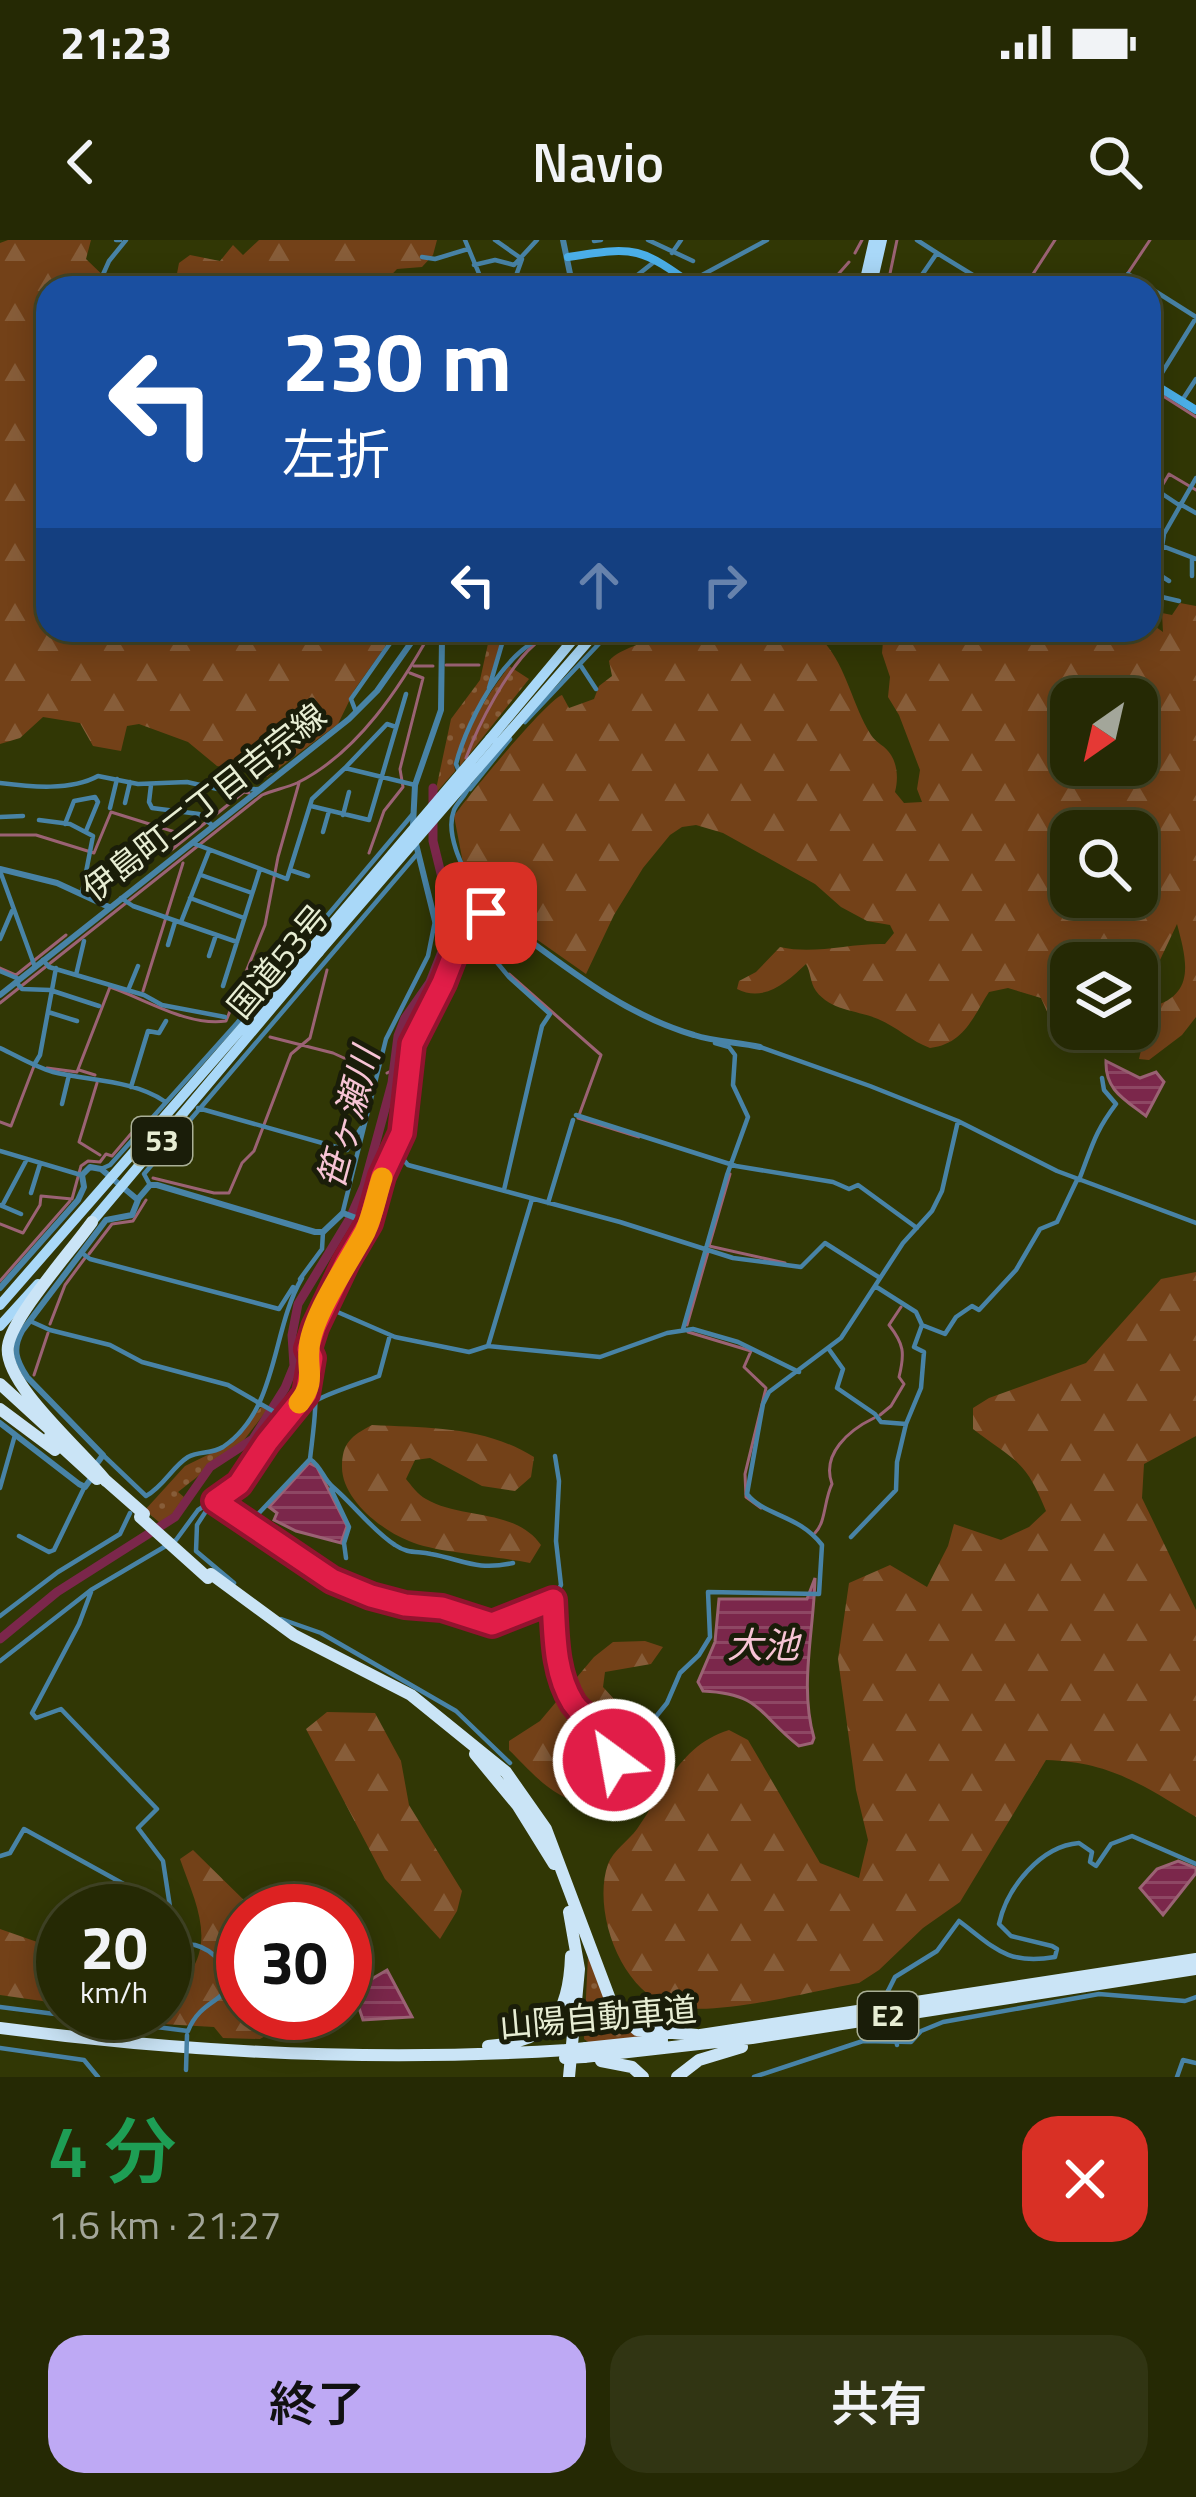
<!DOCTYPE html>
<html lang="ja">
<meta charset="utf-8">
<style>
:root{--surface:#252904;--page:#313513;--text:#f1f3f6;--muted:#a3a69a;--line:#424526;--accent:#bea9f4}
body{margin:0;font-family:"Titillium Web","Noto Sans JP",sans-serif;background:var(--page);color:var(--text);height:100vh;display:flex;flex-direction:column;font-size:45px;white-space:nowrap}
*{box-sizing:border-box;margin:0}
p{font-size:39px;color:var(--muted)}
.icon{flex:none;width:66px;height:66px;fill:none;stroke:currentColor;stroke-width:2;stroke-linecap:round;stroke-linejoin:round}
.map{position:relative;height:1837px;overflow:hidden}
.panel{display:flex;flex-direction:column;background:var(--surface);flex:1}
.panel>*{flex:none}
.top-card{position:absolute;left:36px;top:36px;width:1125px;height:366px;border-radius:36px;box-shadow:0 6px 30px #0003,0 0 0 3px var(--line);background:#1a4fa0;color:#fff;overflow:hidden}
.needle{width:78px;rotate:214deg}
.buttons{position:absolute;left:1050px;top:438px;display:grid;gap:24px}
.buttons a{display:grid;place-items:center;width:108px;height:108px;border-radius:24px;background:var(--surface);box-shadow:0 6px 30px #0003,0 0 0 3px var(--line);font-size:60px}
.speed{position:absolute;left:36px;top:1644px;display:flex;gap:24px;font-size:60px;font-weight:700;text-align:center}
.speed>*{display:grid;place-content:center;width:156px;height:156px;border-radius:50%;background:var(--surface);box-shadow:0 6px 30px #0003,0 0 0 3px var(--line);line-height:1}
.speed small{font-size:30px;font-weight:400}
.speed .limit{border:18px solid #d22;background:#fff;color:#111}
.pin{position:absolute;display:grid;place-items:center;width:102px;height:102px;color:#fff;margin:-51px;border-radius:24px;box-shadow:0 6px 18px #0006}
.me{position:absolute;width:132px;margin:-66px;rotate:328deg;stroke-linejoin:round;filter:drop-shadow(0 0 9px #0008)}
.turn{display:flex;align-items:center;gap:42px;height:252px;padding:0 48px;font-size:54px}
.turn .icon{width:156px;height:156px;stroke-width:2.5}
.turn b{display:block;font-size:84px;line-height:102px}
.lanes{display:flex;align-items:center;height:114px;padding:0 48px;background:#0003;justify-content:center;gap:60px;direction:ltr}
.lanes .off{opacity:.35}
.round{display:grid;place-items:center;flex:none;width:126px;height:126px;border-radius:36px;background:var(--page)}
.overview{display:flex;align-items:center;justify-content:space-between;height:204px;padding:0 48px}
h1{font-size:72px;font-weight:600;line-height:90px;color:#1e9e55}
.button{display:flex;gap:24px;margin-top:auto;padding:24px 48px}
.button a{flex:1;height:138px;border-radius:36px;background:var(--accent);color:#111;font-size:48px;font-weight:600;line-height:138px;text-align:center}
.button a+a{background:var(--page);color:var(--text)}
.status{display:flex;justify-content:space-between;align-items:center;height:84px;padding:0 60px;background:var(--surface);direction:ltr}
.status svg{height:33px;fill:currentColor}
header{display:flex;justify-content:space-between;align-items:center;height:156px;padding:0 48px;background:var(--surface);font-size:54px;font-weight:600}
.map>svg:first-child{display:block}
.grass{fill:url(#grass-dots)}
.forest{fill:url(#forest-firs);fill-rule:evenodd}
.water{fill:url(#water-rules);stroke:#9b6274;stroke-width:3}
.lines{fill:none;stroke-linecap:round;stroke-linejoin:round}
.stream{stroke:#9b6274;stroke-width:3}
.river{stroke:#7b274b;stroke-width:9}
.minor{stroke:#4883a6;stroke-width:4.5}
.tertiary{stroke:#4883a6;stroke-width:6}
.secondary{stroke:#4bafe8;stroke-width:8}
.trunk{stroke:#a9d8f8;stroke-width:10}
.motorway{stroke:#cae4f6;stroke-width:12}
.minor-bridge{stroke:#4883a6;stroke-width:4.5}
.trunk-bridge{stroke:#a9d8f8;stroke-width:10}
.motorway-bridge{stroke:#cae4f6;stroke-width:12}
.route-casing{stroke:#92132f;stroke-width:30}
.route{stroke:#e11d48;stroke-width:21}
.slow{stroke:#f59e0b;stroke-width:21}
.labels{text-anchor:middle;stroke-width:10;stroke-linejoin:round;paint-order:stroke}
.shield{fill:#1a1d09;stroke:#aaaf96;stroke-width:3}
.shield-label{font-size:30px;font-weight:bold;fill:#e7edd3}
.street-label{font-size:33px;fill:#e7edd3;stroke:#1a1d09}
.water-label{font-size:36px;font-style:italic;fill:#f7c4d5;stroke:#1a1d09}
</style>
<div class="status"><b>21:23</b><svg viewBox="0 0 49 12"><path d="M0 12V9h3v3zM5 12V6h3v6zM10 12V3h3v9zM15 12V0h3v12zM26 1h20v11H26zM47 4h2v5h-2z"/></svg></div>
<header><svg class="icon" aria-label="back" viewBox="0 0 24 24"><path d="M15 5l-7 7 7 7"/></svg>Navio<svg class="icon" aria-label="search" viewBox="0 0 24 24"><circle cx="10" cy="10" r="6"/><path d="M15 15l6 6"/></svg></header>
<div class="map">
<svg width="1196" height="1837" viewBox="0 0 1196 1837">
<defs>
<pattern id="grass-dots" width="8" height="8" patternUnits="userSpaceOnUse" patternTransform="scale(3)"><rect width="8" height="8" fill="#734118"/><path d="M2 2h.1M6 6h.1" fill="none" stroke="#875d39" stroke-width="1.8" stroke-linecap="round"/></pattern>
<pattern id="forest-firs" width="22" height="20" patternUnits="userSpaceOnUse" patternTransform="scale(3)"><rect width="22" height="20" fill="#734118"/><path d="M5 1l3.5 6h-7zM16 11l3.5 6h-7z" fill="#875d39"/></pattern>
<pattern id="water-rules" width="6" height="5" patternUnits="userSpaceOnUse" patternTransform="scale(3)"><rect width="6" height="5" fill="#7b274b"/><path d="M0 2.5h6" fill="none" stroke="#8e4764"/></pattern>
</defs>
<rect width="100%" height="100%" fill="#313705"/>
<path class="grass" d="M491 390H504L486 452 454 524 455 531 435 554 451 479 480 440Z
M509 426 529 439 460 526C459 494 491 452 509 426Z
M262 1166 267 1170 244 1200 178 1252 184 1257 177 1270 160 1283 145 1270 185 1226 230 1204Z
M588 1716 604 1758 652 1796 591 1804 584 1799Z"/>
<path class="forest" d="M8 0H91L86 19 116 48H48V390H397L355 449 338 484 267 537 217 526 188 502 139 484 127 486 121 511 93 506 80 483 43 477 20 498 0 504V3Z
M259 0H437L433 15 422 27 397 29 379 48H170L175 44 179 23 190 15 220 21 233 5 243 15Z
M1180 363 1196 366V777L1182 795 1149 820 1139 819 1151 767C1196 755 1187 721 1177 684L1160 720 1137 744V723H1071V785L1052 783 1041 758 1008 748 989 752C973 777 964 804 930 808 911 801 897 787 878 779 857 770 831 771 816 751 810 743 811 732 806 724 787 742 764 763 737 749L739 741 756 732 780 707C815 715 849 703 885 704L894 693 890 685 867 681 841 667 815 644 723 593 696 585 682 587 670 595 643 628 614 675 586 734 495 670 463 623 454 576C467 557 546 461 562 455L569 468 594 459 599 446 612 436 609 421C622 406 644 407 655 392L826 390 824 402C847 428 852 465 871 495 876 503 886 506 891 515 898 526 898 541 895 552L904 563 922 562 917 549 920 530 899 475 888 457 890 437 882 413 884 390H1149V382L1163 392 1162 373 1172 375ZM1071 459H1137V525H1071ZM1071 591H1137V657H1071Z
M1196 1032V1196L1144 1224 1142 1258 1196 1370V1577C1142 1545 1111 1522 1046 1520L960 1662 923 1688 879 1730 859 1743C810 1751 712 1779 668 1765 620 1749 592 1670 608 1624 613 1611 629 1600 637 1589 664 1551 680 1505 729 1490L748 1500 820 1623 859 1638 868 1600 856 1550 838 1419 849 1343 890 1325 927 1347 948 1306 954 1284 1001 1300 1029 1287 1046 1271C1025 1218 1014 1221 973 1189V1168L989 1158 1086 1123 1161 1039Z
M372 1185C429 1188 484 1186 534 1217L531 1237 515 1251 482 1246 430 1218 415 1220 406 1239C411 1245 418 1255 426 1259 462 1280 515 1268 541 1305L530 1323C498 1316 436 1313 409 1301 381 1290 342 1259 342 1227 342 1203 351 1196 372 1185Z
M645 1401 663 1407 651 1424 605 1432 603 1447 635 1482 634 1489 597 1559C563 1572 532 1532 509 1510V1501L540 1481 594 1417 613 1402Z
M327 1472 375 1473 401 1521 409 1565 462 1651 457 1671 440 1699 385 1639 306 1489Z
M193 1610 255 1671H243V1773H286L287 1784 260 1799 223 1798 214 1787 162 1784 110 1773H165V1748L176 1749C220 1708 197 1667 180 1619Z
M0 1689 63 1711V1764L0 1755Z"/>
<path class="water" d="M1106 821 1140 838 1156 832 1164 842 1146 876C1124 859 1105 850 1106 821Z
M309 1223 317 1227 347 1286 341 1303 296 1291 274 1280 277 1273 269 1267Z
M815 1338C814 1390 799 1447 814 1498L812 1503 799 1506C758 1474 762 1454 703 1451L698 1442 715 1402 719 1359H807Z
M1178 1621 1196 1628V1633L1163 1675 1140 1648 1157 1629Z
M387 1730 412 1777 363 1780 353 1750Z"/>
<g class="lines">
<path class="stream" d="M855 13 862 0
M826 48 849 22
M887 48 897 0
M1024 48 1055 0
M1118 48 1150 0
M1149 147 1196 177
M1149 268 1169 234 1196 250
M613 399 620 390
M446 425H479
M414 426H433
M466 518C478 485 508 427 535 404
M0 595H36L94 613 111 572 188 596
M170 611 244 552 249 553
M369 613 384 571 403 547 400 529 423 438 410 433
M471 681 480 699
M0 728 16 735 66 695
M509 734 601 815 578 878 639 897
M143 751 183 623
M0 763 262 555C273 550 286 548 297 543 358 513 401 446 432 390
M270 797 333 813 370 830
M47 828 77 832 110 747C145 759 189 787 226 781L265 685 278 617 299 543
M79 830 95 835
M387 833 393 830
M97 843 79 902 100 915
M0 882 11 886 34 826
M730 934 709 1006 785 1023
M153 938 214 953H229L242 923 254 911 291 814 310 798 327 730
M0 984 23 993 40 965 41 956 72 959 81 926 88 921 100 922 106 914 112 916 135 889
M89 1014 112 984 133 981 146 960
M0 1041 70 961
M50 1084 65 1045 85 1018
M687 1085 708 1012
M688 1092 751 1111 744 1127 766 1148 745 1234 746 1257 761 1268
M34 1135 48 1093
M880 1175 891 1166 904 1144 899 1137C905 1113 904 1104 889 1085L901 1067
M815 1293C826 1282 824 1260 832 1244 821 1214 849 1190 874 1178"/>
<path class="river" d="M0 1399 57 1352 175 1277 210 1227 253 1199 285 1148 294 1126 292 1095 298 1064 350 978 364 946 392 843 398 796 405 778 430 742 449 694 446 654 433 601V548"/>
<path class="minor" d="M116 0H120
M465 0 485 48
M495 0 522 19 512 47
M648 0 693 21
M917 0 937 13
M594 1 601 0
M672 13 681 0
M422 17 435 19 468 9
M474 25 495 20 514 25 537 0
M1128 34 1196 77
M97 48 109 21 126 0
M383 48 388 41
M467 48 480 38
M621 48 654 22
M678 48 767 0
M913 48 937 13 994 48
M1155 144 1196 78
M1183 159 1196 139
M1149 245 1179 265
M1180 264 1196 273
M1149 301 1196 319
M1155 332 1169 341
M1192 336V319
M1149 343 1159 326 1164 294 1196 238
M1149 354 1179 361
M581 426 596 449
M489 448 506 390
M356 472 351 459 398 392
M525 482 612 390
M345 528 387 484 396 487
M459 531 456 524C467 480 514 386 568 395
M0 543C31 547 71 551 98 536L138 544 187 542 222 550 259 549
M151 545 149 562 152 568 199 574 213 586
M469 546C466 556 458 561 454 570 442 600 474 646 485 672
M470 549 510 499
M125 563 130 542
M311 566 369 580 406 454
M110 568 117 539
M343 575 349 552
M0 577 23 576
M39 580 70 584 93 596 82 653
M65 584 74 561 95 557 98 562 86 591
M323 592 329 571
M195 604 287 639 312 559 345 528 415 545
M290 630 308 636
M0 631 35 727
M201 635 252 653
M121 658 133 666 237 702
M190 658 244 678
M181 682 209 611
M0 699 12 671
M168 705 175 682
M209 716 216 695
M43 720 49 727 144 755 162 765 225 777
M0 731 19 739
M76 735 84 701
M16 742 22 749 50 750 99 766
M223 746 260 629
M129 748 138 726
M48 772 77 781
M760 807 870 846 958 881 1057 931 1196 983
M0 808C17 816 35 827 53 832 89 841 133 840 164 861
M34 825 40 815 56 728
M131 847 148 791 159 793 166 781
M62 864 69 835
M406 867 409 885 402 918 408 925 620 982 733 1018 801 1027 825 1003 880 1038
M198 868 347 910 361 888
M576 875 736 926 833 942 849 949 858 945 917 988
M0 911 81 935
M101 929 110 925 237 783 412 575
M1079 940C1092 907 1094 893 1116 864L1104 850 1102 838
M150 945 144 934 418 613
M31 953 40 924
M548 963 573 880
M0 965 21 974
M2 966 27 919
M343 971 386 799 428 716 435 681
M82 1013 90 1019 279 1069 293 1047
M300 1039 322 1009 323 992
M875 1046 916 1072 922 1085 945 1094 956 1077 972 1066 979 1070 1016 1030 1040 989 1057 982 1077 940
M326 1067 395 1097 469 1112 488 1106 600 1117 667 1093 693 1089 738 1102 799 1132
M30 1081 50 1090 110 1105 142 1122 228 1145 285 1178
M683 1089 727 935 748 877 733 845 735 815 729 807 715 803
M311 1104 320 1076 345 1027
M488 1106 532 959
M828 1108 843 1129 837 1148 875 1174 881 1182 906 1184 921 1148 924 1112 914 1107 922 1085
M313 1127C318 1164 314 1184 310 1219 322 1227 323 1239 333 1247 354 1265 373 1291 395 1305 408 1314 417 1311 431 1314 464 1320 476 1331 513 1323
M293 1175C316 1156 350 1147 379 1136L390 1095
M103 1215 146 1256C164 1246 172 1227 188 1217 199 1211 212 1214 223 1207 279 1169 271 1090 302 1038
M555 1216 559 1241 556 1301 561 1345 553 1360 556 1421 575 1468 601 1483 615 1505 605 1554 620 1559 635 1533 650 1484 667 1463 680 1433 699 1415 710 1397 708 1352 819 1354 822 1305C798 1274 764 1276 747 1254L763 1164 769 1152 841 1098 903 1003 932 971 942 951 958 881
M0 1248 15 1195
M331 1249 349 1287 344 1303 346 1318
M217 1262 332 1340 371 1356 405 1365 442 1368 492 1384 553 1360
M208 1268 197 1285 196 1311 234 1343
M259 1273 310 1219
M19 1296 49 1312 54 1310 84 1248
M851 1297 896 1250 897 1222 906 1184
M91 1352 79 1384 32 1473 36 1478 61 1469 157 1569 138 1588 163 1621 176 1706
M0 1376 58 1332 120 1294 130 1273
M281 1379 321 1393 456 1471 510 1523
M0 1421 91 1350 176 1300 198 1270 239 1244 267 1202 306 1154 310 1140 311 1079 369 983 382 936 402 893 412 804 443 743 451 715 471 691 509 737 550 774 542 786 504 950
M0 1616 10 1613 24 1589 140 1653 142 1671
M165 1707C174 1706 186 1703 195 1705 211 1709 235 1730 227 1748 221 1762 199 1763 188 1791
M888 1751 895 1737 937 1711 959 1681C995 1708 1006 1725 1055 1717L1057 1709 1052 1706 1011 1696 999 1684C1007 1647 1041 1606 1079 1603L1092 1612 1090 1622 1096 1626 1111 1604 1132 1596 1196 1624
M0 1767 188 1791
M0 1808 84 1820 98 1837
M754 1837 863 1801 911 1802 921 1791 943 1782 1099 1754 1185 1761 1196 1757
M1177 1837 1183 1820 1196 1823"/>
<path class="tertiary" d="M563 0 573 48
M413 585 415 545 441 470 442 399 438 390
M416 604 435 681 462 694
M0 629 57 643 109 667
M451 715 466 684 486 673 499 678C561 723 619 773 694 795 715 802 739 802 760 807
M0 755 349 479 377 451 420 390
M138 959 150 945H157L315 992H323L343 973 369 983
M0 1048 78 960 84 947 82 935 90 927 101 929 138 960 132 975 106 980 22 1091C12 1109 16 1120 27 1137L103 1215 98 1222
M0 1183 79 1244 85 1247 90 1240"/>
<path class="secondary" d="M568 17C637 6 640 7 697 48
M1149 141 1196 170"/>
<path class="trunk" d="M863 48 874 0
M871 48 882 0
M490 499 581 390
M478 528 598 390
M89 985 319 712
M0 1065 311 709
M0 1086 38 1044"/>
<path class="motorway" d="M92 982C72 1010 12 1077 8 1106 2 1143 83 1211 106 1241
M0 1144 57 1196
M0 1169 55 1210
M50 1196 97 1239
M103 1238 144 1274
M211 1334 294 1395 411 1455 506 1532 546 1589 613 1767 637 1790 697 1795
M475 1514 518 1566 554 1624
M569 1672 579 1729 569 1837
M0 1788C188 1813 378 1822 567 1810
M694 1796 1196 1719
M488 1806C550 1801 569 1777 571 1716
M586 1808 662 1800
M584 1817 752 1798 1196 1729
M601 1821 632 1827 643 1837
M677 1837 699 1820 742 1807"/>
<path class="minor-bridge" d="M888 1751 897 1805
M186 1830 187 1795"/>
<path class="trunk-bridge" d="M311 709 490 499
M319 712 478 528"/>
<path class="motorway-bridge" d="M140 1277 208 1338
M567 1810 586 1808
M565 1818 584 1817"/>
</g>
<g class="lines">
<defs>
<path id="route" d="M486 673 466 684 443 743 412 804 402 893 382 936 369 983 346 1022 315 1087 308 1109 312 1118 306 1154 267 1202 239 1244 215 1261 332 1340 371 1356 405 1365 442 1368 492 1384 553 1360C555 1395 554 1432 573 1463 589 1487 615 1479 614 1520"/>
</defs>
<use href="#route" class="route-casing"/>
<use href="#route" class="route"/>
<path class="slow" d="M299 1163C316 1141 307 1132 309 1110 310 1078 349 1022 365 992 373 975 376 956 382 938"/>
</g>
<g class="labels">
<g class="shield">
<rect x="132" y="877" width="60" height="48" rx="9"/>
<rect x="858" y="1752" width="60" height="48" rx="9"/>
</g>
<g class="shield-label">
<text x="162" y="911">53</text>
<text x="888" y="1786">E2</text>
</g>
<g class="street-label">
<text transform="translate(204 562) rotate(-38)" y="12">伊島町二丁目吉宗線</text>
<text transform="translate(278 721) rotate(-50)" y="12">国道53号</text>
<text transform="translate(598 1777) rotate(-5)" y="12">山陽自動車道</text>
</g>
<g class="water-label">
<text transform="translate(348 878) rotate(-75)" y="13">笹ヶ瀬川</text>
<text x="763" y="1418">大池</text>
</g>
</g>
</svg>
<div class="buttons">
<a><svg class="needle" viewBox="-14 -14 28 28"><path d="M0-13l5 13h-10z" fill="#e53935"/><path d="M0 13l5-13h-10z" fill="#a3a69a"/></svg></a>
<a><svg class="icon" aria-label="search" viewBox="0 0 24 24"><circle cx="10" cy="10" r="6"/><path d="M15 15l6 6"/></svg></a>
<a><svg class="icon" aria-label="layers" viewBox="0 0 24 24"><path d="M12 4l9 5-9 5-9-5zM3 14l9 5 9-5"/></svg></a>
</div>
<div class="speed"><div>20<small>km/h</small></div><div class="limit">30</div></div>
<div class="pin" style="left:486px;top:673px;background:#d93025"><svg class="icon" aria-label="arrive" viewBox="0 0 24 24"><path d="M6 21V4h12l-3 4 3 4H6"/></svg></div>
<svg class="me" style="left:614px;top:1520px" viewBox="-20 -20 40 40"><circle r="17" fill="#e11d48" stroke="#fff" stroke-width="3"/><path d="M0-11L8 9 0 5-8 9z" fill="#fff"/></svg>
<div class="top-card">
<div class="turn"><svg class="icon" aria-label="left" viewBox="0 0 24 24"><path d="M17 20v-9H6M10 6l-5 5 5 5"/></svg><div><b>230 m</b>左折</div></div>
<div class="lanes"><svg class="icon" aria-label="left" viewBox="0 0 24 24"><path d="M17 20v-9H6M10 6l-5 5 5 5"/></svg><svg class="icon off" aria-label="ahead" viewBox="0 0 24 24"><path d="M12 20V5M6 11l6-6 6 6"/></svg><svg class="icon off" aria-label="right" viewBox="0 0 24 24"><path d="M7 20v-9h11M14 6l5 5-5 5"/></svg></div>
</div>
</div>
<section class="panel">
<div class="overview"><div><h1>4 分</h1><p>1.6 km · 21:27</p></div><a class="round" style="background:#d93025;color:#fff"><svg class="icon" aria-label="close" viewBox="0 0 24 24"><path d="M6 6l12 12M18 6L6 18"/></svg></a></div>
<div class="button"><a>終了</a><a>共有</a></div>
</section>
